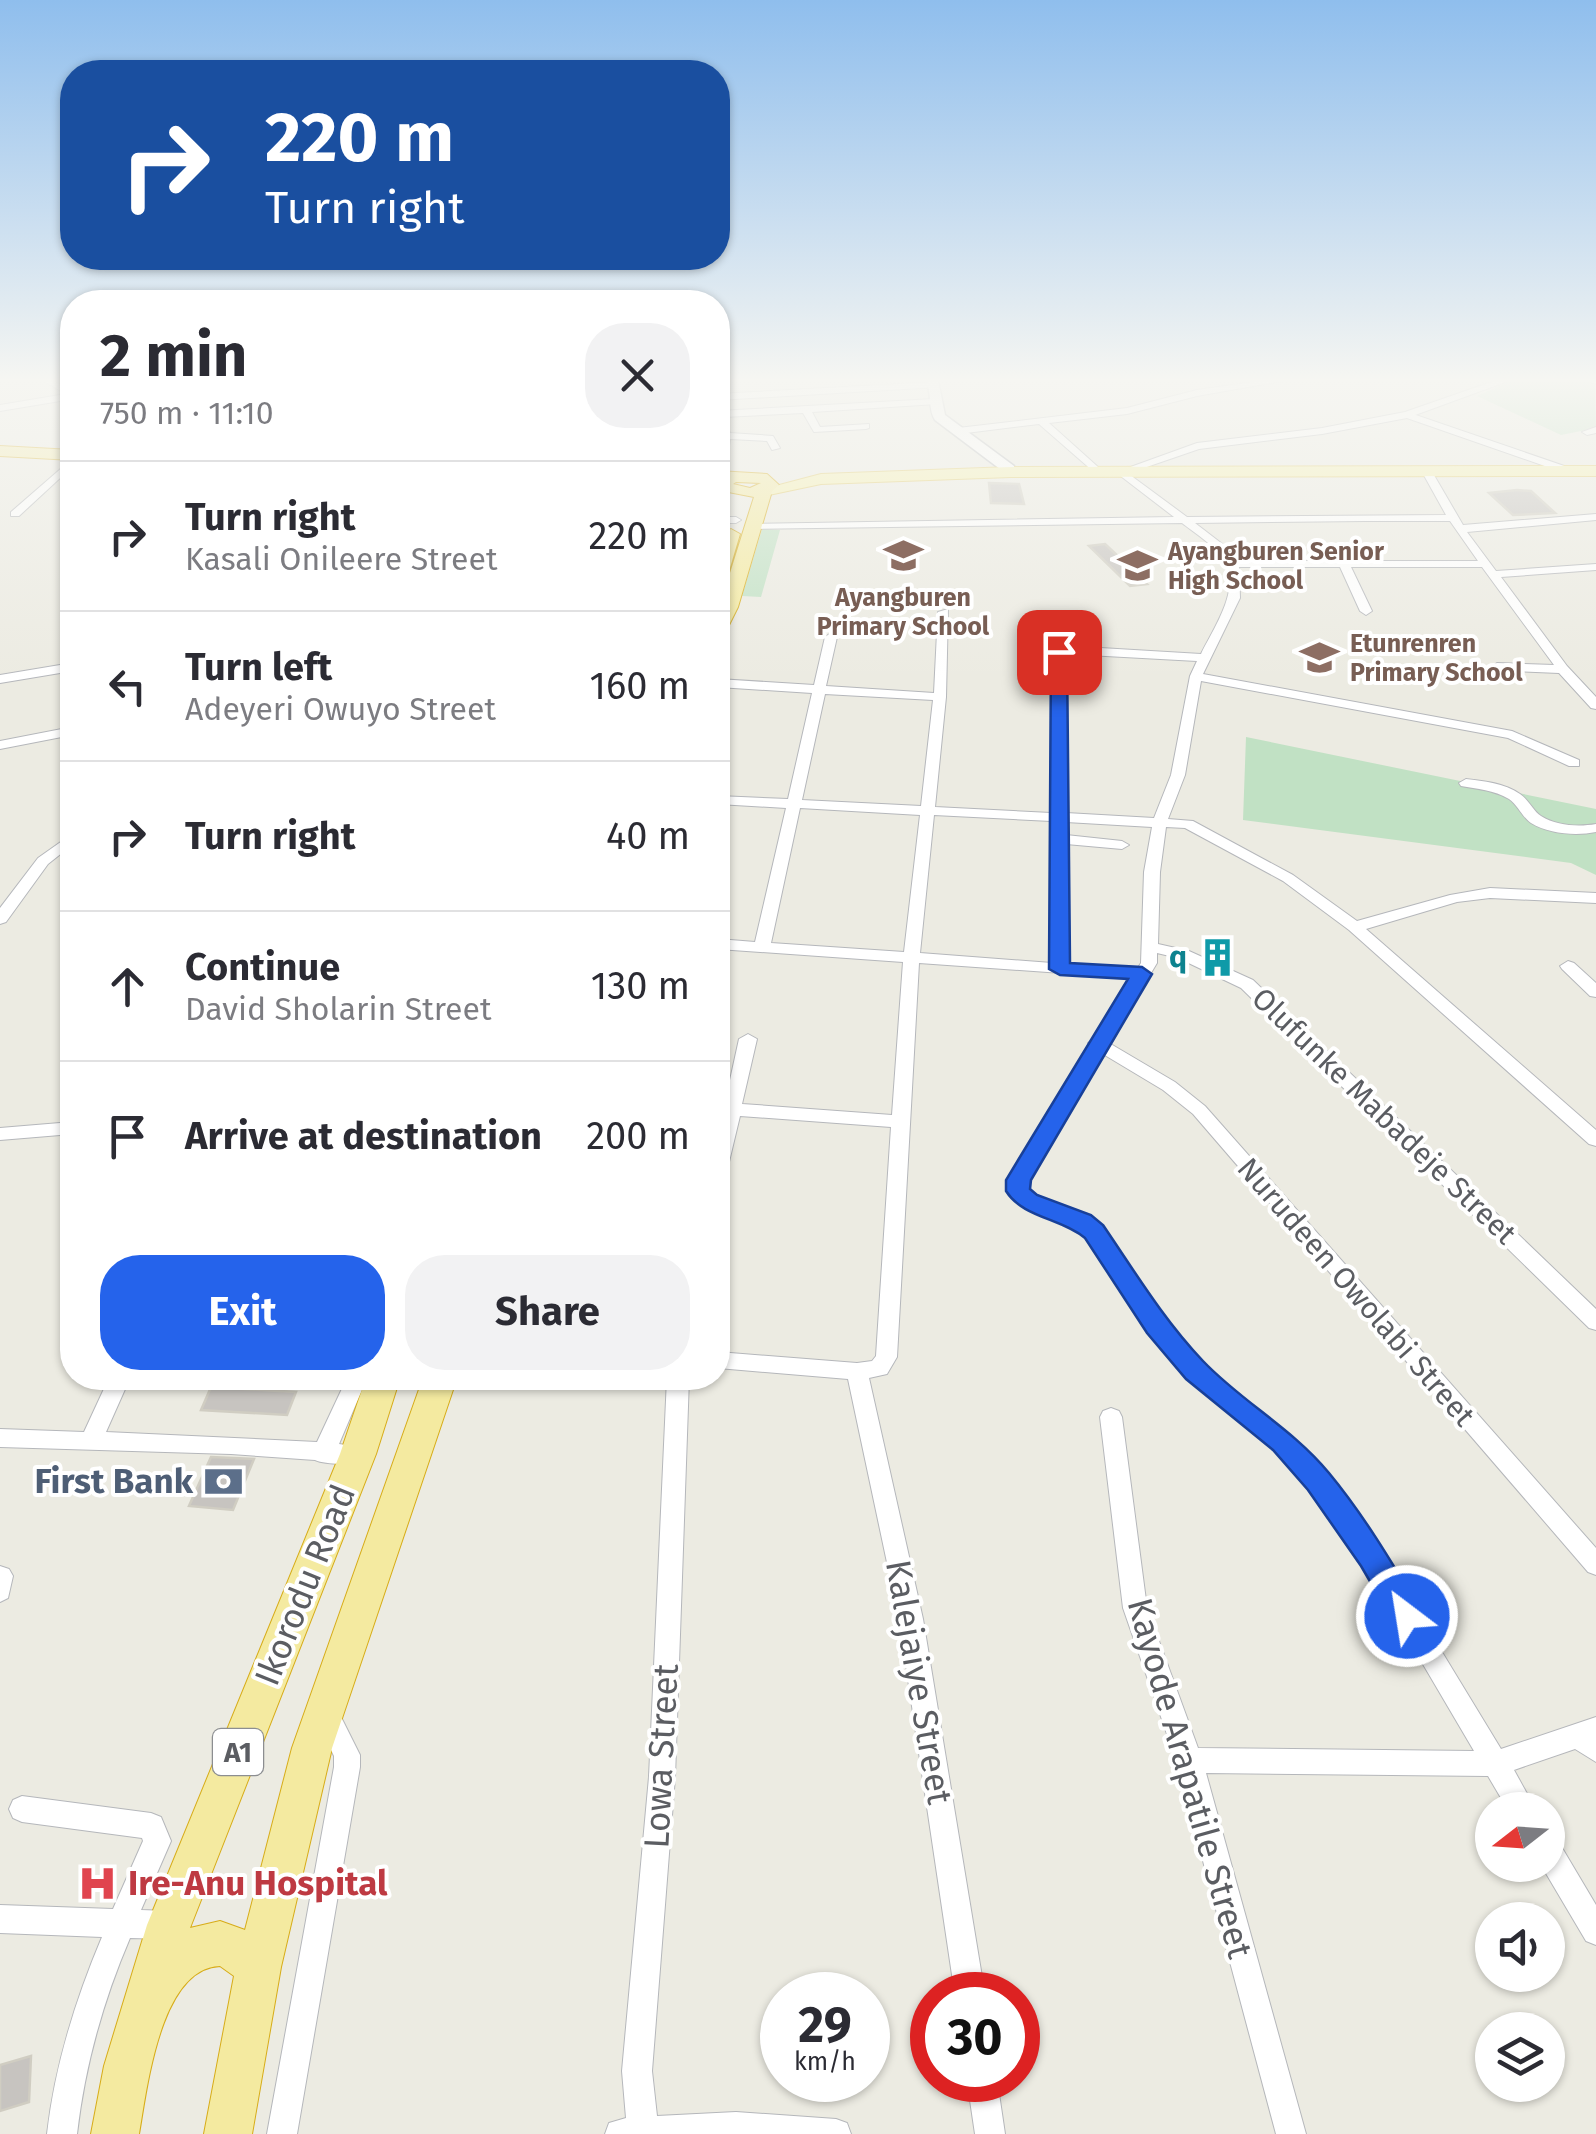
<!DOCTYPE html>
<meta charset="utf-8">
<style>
:root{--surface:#fff;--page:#f2f2f3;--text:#2b2b33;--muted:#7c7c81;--line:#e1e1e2;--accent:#2563eb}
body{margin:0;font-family:"Fira Sans",sans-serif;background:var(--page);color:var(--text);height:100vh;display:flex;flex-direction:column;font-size:38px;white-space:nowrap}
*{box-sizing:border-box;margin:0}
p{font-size:32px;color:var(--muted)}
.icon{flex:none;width:55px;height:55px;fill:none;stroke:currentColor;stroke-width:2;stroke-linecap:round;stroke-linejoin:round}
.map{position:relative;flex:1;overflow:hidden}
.details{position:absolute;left:60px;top:290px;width:670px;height:1100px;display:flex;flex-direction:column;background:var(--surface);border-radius:40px;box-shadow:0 2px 8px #0004}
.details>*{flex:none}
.banner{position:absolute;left:60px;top:60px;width:670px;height:210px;border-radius:40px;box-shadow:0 2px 8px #0004;background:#1a4fa0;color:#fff;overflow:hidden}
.needle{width:65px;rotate:253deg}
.fabs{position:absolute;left:1475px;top:1792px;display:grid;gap:20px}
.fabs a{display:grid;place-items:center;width:90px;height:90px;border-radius:50%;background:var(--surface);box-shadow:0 2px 8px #0004;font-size:50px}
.speed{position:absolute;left:760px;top:1972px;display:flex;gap:20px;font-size:50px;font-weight:700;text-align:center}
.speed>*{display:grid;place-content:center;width:130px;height:130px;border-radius:50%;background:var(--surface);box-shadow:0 2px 8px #0004;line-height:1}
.speed small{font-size:25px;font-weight:400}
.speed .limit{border:15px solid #d22;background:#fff;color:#111}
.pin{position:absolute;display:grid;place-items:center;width:85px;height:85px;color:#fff;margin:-42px;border-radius:20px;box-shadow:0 5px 15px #0006}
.me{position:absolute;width:110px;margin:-55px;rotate:329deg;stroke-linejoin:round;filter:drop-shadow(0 0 8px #0008)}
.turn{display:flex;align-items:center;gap:35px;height:210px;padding:0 40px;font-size:45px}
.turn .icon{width:130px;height:130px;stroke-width:2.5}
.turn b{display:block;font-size:70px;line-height:85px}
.round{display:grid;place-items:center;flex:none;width:105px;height:105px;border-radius:40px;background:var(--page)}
.summary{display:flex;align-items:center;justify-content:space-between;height:170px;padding:0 40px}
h1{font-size:60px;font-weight:700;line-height:75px}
.cta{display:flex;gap:20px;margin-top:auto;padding:20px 40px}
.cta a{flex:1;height:115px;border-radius:40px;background:var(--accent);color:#fff;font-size:40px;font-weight:700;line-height:115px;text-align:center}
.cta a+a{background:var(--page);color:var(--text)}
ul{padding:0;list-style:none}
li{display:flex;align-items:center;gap:30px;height:150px;padding:0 40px;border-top:2px solid var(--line)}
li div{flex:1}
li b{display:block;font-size:38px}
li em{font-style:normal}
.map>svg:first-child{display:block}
.green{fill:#c1e1c4}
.building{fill:#c7c4c0;stroke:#d0cdc2;stroke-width:2.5}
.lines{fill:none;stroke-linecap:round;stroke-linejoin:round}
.minor-casing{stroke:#b5b7bb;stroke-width:2}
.tertiary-casing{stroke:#b5b7bb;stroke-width:2}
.secondary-casing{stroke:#b6b8bd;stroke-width:3}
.primary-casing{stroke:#e2ca65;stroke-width:2}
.trunk-casing{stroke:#d7ac18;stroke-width:2}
.minor{fill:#fff;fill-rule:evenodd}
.tertiary{fill:#fff;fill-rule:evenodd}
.secondary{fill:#fff;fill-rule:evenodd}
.primary{fill:#f6f1ad;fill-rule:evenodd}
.trunk{fill:#f4eaa0;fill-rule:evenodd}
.route{fill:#2563eb;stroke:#184099;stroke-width:2.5}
.labels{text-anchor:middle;stroke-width:8;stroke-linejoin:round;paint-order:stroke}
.far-education-label{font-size:25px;font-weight:bold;fill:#785e54;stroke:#fff;text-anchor:start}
.shield{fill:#fff;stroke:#8c8e91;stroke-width:2.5}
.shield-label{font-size:28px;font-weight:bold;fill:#5b5d62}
.culture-label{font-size:30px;font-weight:bold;fill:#0d838f;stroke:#fff;text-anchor:end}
.street-label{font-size:30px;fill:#5b5d62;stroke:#fff}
.near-service-label{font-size:35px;font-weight:bold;fill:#4e5e75;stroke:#fff;text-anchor:end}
.near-street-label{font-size:35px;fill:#5b5d62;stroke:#fff}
.near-health-label{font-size:35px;font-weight:bold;fill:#be3a42;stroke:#fff;text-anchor:start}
</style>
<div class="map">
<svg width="1596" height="2134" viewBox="0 0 1596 2134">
<rect width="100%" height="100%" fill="#ecebe2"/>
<path class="green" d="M1513 380H1586L1595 384 1596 428 1561 435 1477 396Z
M762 529 780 530 761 597 742 596Z
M1246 737 1596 809V875L1571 863 1243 820Z"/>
<path class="building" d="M989 483 1019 484 1024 504 991 503Z
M1517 490 1531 491 1555 513 1513 515 1489 493Z
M1105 544 1121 559 1147 584 1130 586 1089 546Z
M211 1387 296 1392 287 1415 201 1410Z
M211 1457 254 1459 233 1510 189 1506Z
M31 2056 29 2102 0 2111V2065Z"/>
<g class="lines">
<defs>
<path id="minor" d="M42 380H52L72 391V399L0 411V405L66 394Z
M1267 380H1288L1197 396 1127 414 1049 423 1098 467 1099 469 1094 472 1039 424 958 434 953 431 958 428 1127 408 1197 390Z
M1589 380H1596V384L1590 382Z
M935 382 938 387 718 400V394Z
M934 399 939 402 937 404 812 412 820 427 869 424V428L866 429 814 432 803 413 724 417 730 433 773 436 780 448 772 450 767 441 730 439 724 476 718 479 721 436 718 411Z
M1407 412 1573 469 1574 471 1565 473 1404 417 1402 415Z
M1596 427V433L1587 435 1582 432Z
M72 459V467L19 516H11V512Z
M1426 467 1431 470 1463 525 1596 514V520L1467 532 1496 571 1596 564V570L1501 577 1567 666 1596 697V709L1591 708 1559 673 1493 670 1491 667 1497 663 1554 665 1482 567H1351L1372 611 1366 615 1360 611 1340 567H1239L1240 598 1203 674 1512 731 1579 760V766H1569L1508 738 1201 681 1185 775 1168 819 1193 821 1293 875 1357 921 1450 895 1490 888 1596 893V903L1490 898 1457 902 1366 929 1596 1130V1146L1589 1144 1349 930 1283 881 1185 828 1166 827 1160 872 1158 944 1189 951 1253 980 1596 1309V1330L1589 1328 1241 988 1178 958 1157 953V963L1109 1043 1175 1082 1205 1106 1596 1548V1575L1588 1572 1193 1114 1163 1090 1103 1054 1027 1179 1028 1189 1033 1193 1101 1227 1164 1319 1204 1366 1291 1436 1327 1475 1380 1550 1501 1749 1596 1717V1762L1575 1749 1514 1770 1536 1810H1508L1488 1776 1206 1773 1306 2134H1276L1176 1760 1123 1608 1100 1417 1103 1411 1111 1408 1119 1411 1122 1417 1147 1608 1198 1748 1474 1751 1364 1564 1311 1489 1275 1448 1188 1378 1150 1331 1087 1237 1069 1225 1029 1208 1008 1191 1009 1179 1090 1046 1088 1043 1095 1038 1132 978 919 963 897 1357 887 1374 869 1378 923 1619 985 1995H955L899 1619 848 1379 718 1368V1352L857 1363 872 1361 876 1356 891 1127 740 1116 728 1166 726 1171 719 1172 718 1132 722 1114H718V1102L725 1103 739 1039 748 1034 757 1039 742 1104 892 1115 903 962 718 949V939L755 942 786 808 718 804V796L788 799 812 693 718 687V679L814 685 825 637 831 633 837 637 826 686 934 693 938 612 948 609 946 697 935 807 1051 813V655L1067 646 1201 654C1213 629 1241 590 1225 562 1216 546 1196 534 1182 523L752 529 747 526 748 524 1174 517 1118 474 1117 472 1122 469 1187 517 1446 515 1421 470ZM1365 521H1450L1478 561H1236L1221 543 1195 523ZM1069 654 1197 661 1190 676 1171 775 1154 818 1066 813 1063 657ZM825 694 933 700 921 806 802 800ZM800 808 920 815 904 952 771 943ZM934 815 1051 821 1052 963 920 953ZM1066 822 1152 827 1144 872 1141 963 1137 969 1068 964 1066 844 1122 849 1129 845 1122 841 1066 835Z
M718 517H736L741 520 736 523H718Z
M72 663V671L0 683V675Z
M72 727V735L0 749V741Z
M1466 779C1484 781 1504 783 1520 794 1529 800 1533 811 1541 816 1557 826 1579 827 1596 824V832C1576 836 1549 834 1531 823 1522 817 1518 805 1509 799 1494 790 1477 789 1461 786L1459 783Z
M72 834V845L48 864 6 922 0 924V908L38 858Z
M1568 961 1574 963 1596 983V997L1590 996 1562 969 1560 966Z
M72 1122V1134L0 1140V1128Z
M109 1378H130L106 1432 317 1442 347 1378H367L339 1444 366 1448 369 1454 366 1460C353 1465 327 1465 315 1460L231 1454 0 1447V1429L84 1432Z
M667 1378H689L675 1777 652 2071 657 2116 736 2112 836 2119 847 2123 851 2134H605L609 2123 626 2118 622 2071 649 1777Z
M0 1566 9 1569 13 1576 8 1598 0 1602Z
M327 1703 336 1707 360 1755V1767L297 2134H267L334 1767V1756L314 1715 318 1707Z
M22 1796 151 1813 161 1817 171 1841 141 1910 168 1911 178 1915 182 1925 178 1935 168 1939 130 1938C103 2001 85 2065 77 2134H47C55 2065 75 2001 102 1937L0 1933V1905L113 1909 143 1841 142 1838 22 1822 13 1818 9 1809 13 1800Z
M1548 1837 1558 1841 1596 1905V1945L1586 1941 1541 1865H1548Z
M967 2080H997L1005 2134H975Z"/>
<path id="tertiary" d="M1497 380H1511L1407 418 1322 434 1199 449 1135 471 1125 469 1197 443 1322 428 1405 412Z"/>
<path id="secondary" d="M925 380H938L945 415 1014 466V472H1004L935 420C927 407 933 391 925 380Z"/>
<path id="primary" d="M1596 466V476L1011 477 821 484 764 496 756 491 821 474 1011 467Z"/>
<path id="trunk" d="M0 446 72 450V460L0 456Z
M718 471 767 474 779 485 772 491 738 607 725 633 718 635V611L754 497 718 490ZM736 482 761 483 750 488 733 484Z
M731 529 740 534 727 578 718 583V550L722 534Z
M366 1378H400L376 1454 190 1928 220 1921 245 1930 292 1748 423 1378H457L332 1748 281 1967 252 2134H204L234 1976 220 1966C160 1968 147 2089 139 2134H91L104 2066 147 1925 340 1454Z"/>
</defs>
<use href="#minor" class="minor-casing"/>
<use href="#tertiary" class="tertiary-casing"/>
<use href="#secondary" class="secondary-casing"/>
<use href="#primary" class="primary-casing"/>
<use href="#trunk" class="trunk-casing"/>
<use href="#minor" class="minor"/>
<use href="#tertiary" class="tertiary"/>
<use href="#secondary" class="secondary"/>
<use href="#primary" class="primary"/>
<use href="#trunk" class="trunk"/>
</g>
<linearGradient id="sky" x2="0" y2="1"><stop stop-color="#8fbeed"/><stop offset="0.56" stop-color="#f6f6f2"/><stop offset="1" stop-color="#f6f6f2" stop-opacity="0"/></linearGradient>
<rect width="1596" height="679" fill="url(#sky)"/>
<path class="route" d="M1059 647 1067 652 1070 963 1142 967 1152 974 1031 1180 1030 1189 1037 1195 1091 1215 1103 1225C1135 1272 1164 1320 1203 1361 1242 1402 1292 1428 1329 1473 1363 1514 1391 1561 1418 1606L1423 1616 1418 1626 1407 1630 1396 1626 1361 1566 1308 1490 1273 1450 1186 1379 1147 1333 1085 1238C1061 1218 1023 1218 1006 1191V1180L1128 979 1060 975 1049 969 1051 652Z"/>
<defs>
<symbol id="school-bare" viewBox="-9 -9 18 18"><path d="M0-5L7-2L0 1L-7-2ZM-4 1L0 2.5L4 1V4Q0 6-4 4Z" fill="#8d6e63" stroke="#fff" stroke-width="2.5" paint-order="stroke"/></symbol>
<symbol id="building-bare" viewBox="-9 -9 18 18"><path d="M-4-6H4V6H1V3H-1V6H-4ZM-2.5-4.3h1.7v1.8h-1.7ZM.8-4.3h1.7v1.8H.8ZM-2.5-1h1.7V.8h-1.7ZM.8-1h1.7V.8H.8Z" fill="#0f9aa8" stroke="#fff" stroke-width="2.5" paint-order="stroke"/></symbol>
<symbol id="bank-bare" viewBox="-9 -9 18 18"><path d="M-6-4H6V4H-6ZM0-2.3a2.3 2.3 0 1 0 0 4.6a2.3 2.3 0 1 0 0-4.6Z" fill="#5c6f8a" stroke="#fff" stroke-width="2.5" paint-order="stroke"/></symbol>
<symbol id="hospital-bare" viewBox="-9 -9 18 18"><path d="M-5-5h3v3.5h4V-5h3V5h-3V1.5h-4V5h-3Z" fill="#e0444e" stroke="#fff" stroke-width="2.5" paint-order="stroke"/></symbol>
</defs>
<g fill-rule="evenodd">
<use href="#school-bare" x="876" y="528" width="55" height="55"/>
<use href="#school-bare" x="1110" y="538" width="55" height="55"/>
<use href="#school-bare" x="1292" y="630" width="55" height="55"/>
<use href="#building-bare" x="1190" y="930" width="55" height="55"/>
<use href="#bank-bare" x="196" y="1454" width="55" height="55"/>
<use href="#hospital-bare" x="70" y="1856" width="55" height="55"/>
</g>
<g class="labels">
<g class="far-education-label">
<text x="1168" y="560">Ayangburen Senior<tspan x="1168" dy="29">High School</tspan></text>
<text x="903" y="606" text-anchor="middle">Ayangburen<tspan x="903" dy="29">Primary School</tspan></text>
<text x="1350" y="652">Etunrenren<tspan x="1350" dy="29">Primary School</tspan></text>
</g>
<rect class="shield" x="213" y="1729" width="50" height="46" rx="8"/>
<g class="shield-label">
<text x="238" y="1762">A1</text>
</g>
<g class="culture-label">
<text x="1187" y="967">q</text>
</g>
<g class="street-label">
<text transform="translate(1384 1116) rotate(44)" y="10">Olufunke Mabadeje Street</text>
<text transform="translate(1356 1292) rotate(49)" y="10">Nurudeen Owolabi Street</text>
</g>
<g class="near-service-label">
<text x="193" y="1493">First Bank</text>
</g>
<g class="near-street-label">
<text transform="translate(305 1585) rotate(-68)" y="12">Ikorodu Road</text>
<text transform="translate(919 1682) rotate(80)" y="12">Kalejaiye Street</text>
<text transform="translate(661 1756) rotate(-87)" y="12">Lowa Street</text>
<text transform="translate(1190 1778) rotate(74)" y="12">Kayode Arapatile Street</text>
</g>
<g class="near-health-label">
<text x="128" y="1895">Ire-Anu Hospital</text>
</g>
</g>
</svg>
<div class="fabs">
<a><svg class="needle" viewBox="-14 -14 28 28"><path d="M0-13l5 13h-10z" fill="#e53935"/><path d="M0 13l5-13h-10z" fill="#7c7c81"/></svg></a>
<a><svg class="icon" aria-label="sound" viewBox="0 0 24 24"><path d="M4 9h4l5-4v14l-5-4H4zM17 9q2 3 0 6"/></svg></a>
<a><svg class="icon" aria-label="layers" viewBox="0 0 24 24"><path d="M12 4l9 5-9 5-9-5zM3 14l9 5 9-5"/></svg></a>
</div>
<div class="speed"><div>29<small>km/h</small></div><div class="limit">30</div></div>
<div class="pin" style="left:1059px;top:652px;background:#d93025"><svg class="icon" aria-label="arrive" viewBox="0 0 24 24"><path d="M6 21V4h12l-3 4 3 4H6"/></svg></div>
<svg class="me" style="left:1407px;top:1616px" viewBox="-20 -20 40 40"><circle r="17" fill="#2563eb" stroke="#fff" stroke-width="3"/><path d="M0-11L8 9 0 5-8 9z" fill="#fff"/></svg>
<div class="banner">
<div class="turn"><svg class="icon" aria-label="right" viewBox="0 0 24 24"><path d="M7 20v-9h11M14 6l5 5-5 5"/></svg><div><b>220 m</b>Turn right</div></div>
</div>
<section class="details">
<div class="summary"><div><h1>2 min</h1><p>750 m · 11:10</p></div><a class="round"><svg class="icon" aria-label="close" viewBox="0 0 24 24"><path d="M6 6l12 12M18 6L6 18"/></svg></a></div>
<ul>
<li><svg class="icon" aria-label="right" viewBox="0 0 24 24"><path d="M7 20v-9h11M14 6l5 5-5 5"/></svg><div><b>Turn right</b><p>Kasali Onileere Street</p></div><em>220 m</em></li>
<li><svg class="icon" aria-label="left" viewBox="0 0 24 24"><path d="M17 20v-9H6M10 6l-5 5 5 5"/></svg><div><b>Turn left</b><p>Adeyeri Owuyo Street</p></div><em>160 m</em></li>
<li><svg class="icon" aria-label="right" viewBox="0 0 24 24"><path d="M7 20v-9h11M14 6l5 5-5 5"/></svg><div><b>Turn right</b></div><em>40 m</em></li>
<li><svg class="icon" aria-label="ahead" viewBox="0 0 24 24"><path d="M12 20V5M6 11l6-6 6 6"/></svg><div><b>Continue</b><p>David Sholarin Street</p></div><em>130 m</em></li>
<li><svg class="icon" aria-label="arrive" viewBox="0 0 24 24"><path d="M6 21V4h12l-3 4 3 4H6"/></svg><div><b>Arrive at destination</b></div><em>200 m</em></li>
</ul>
<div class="cta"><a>Exit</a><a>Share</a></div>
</section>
</div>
